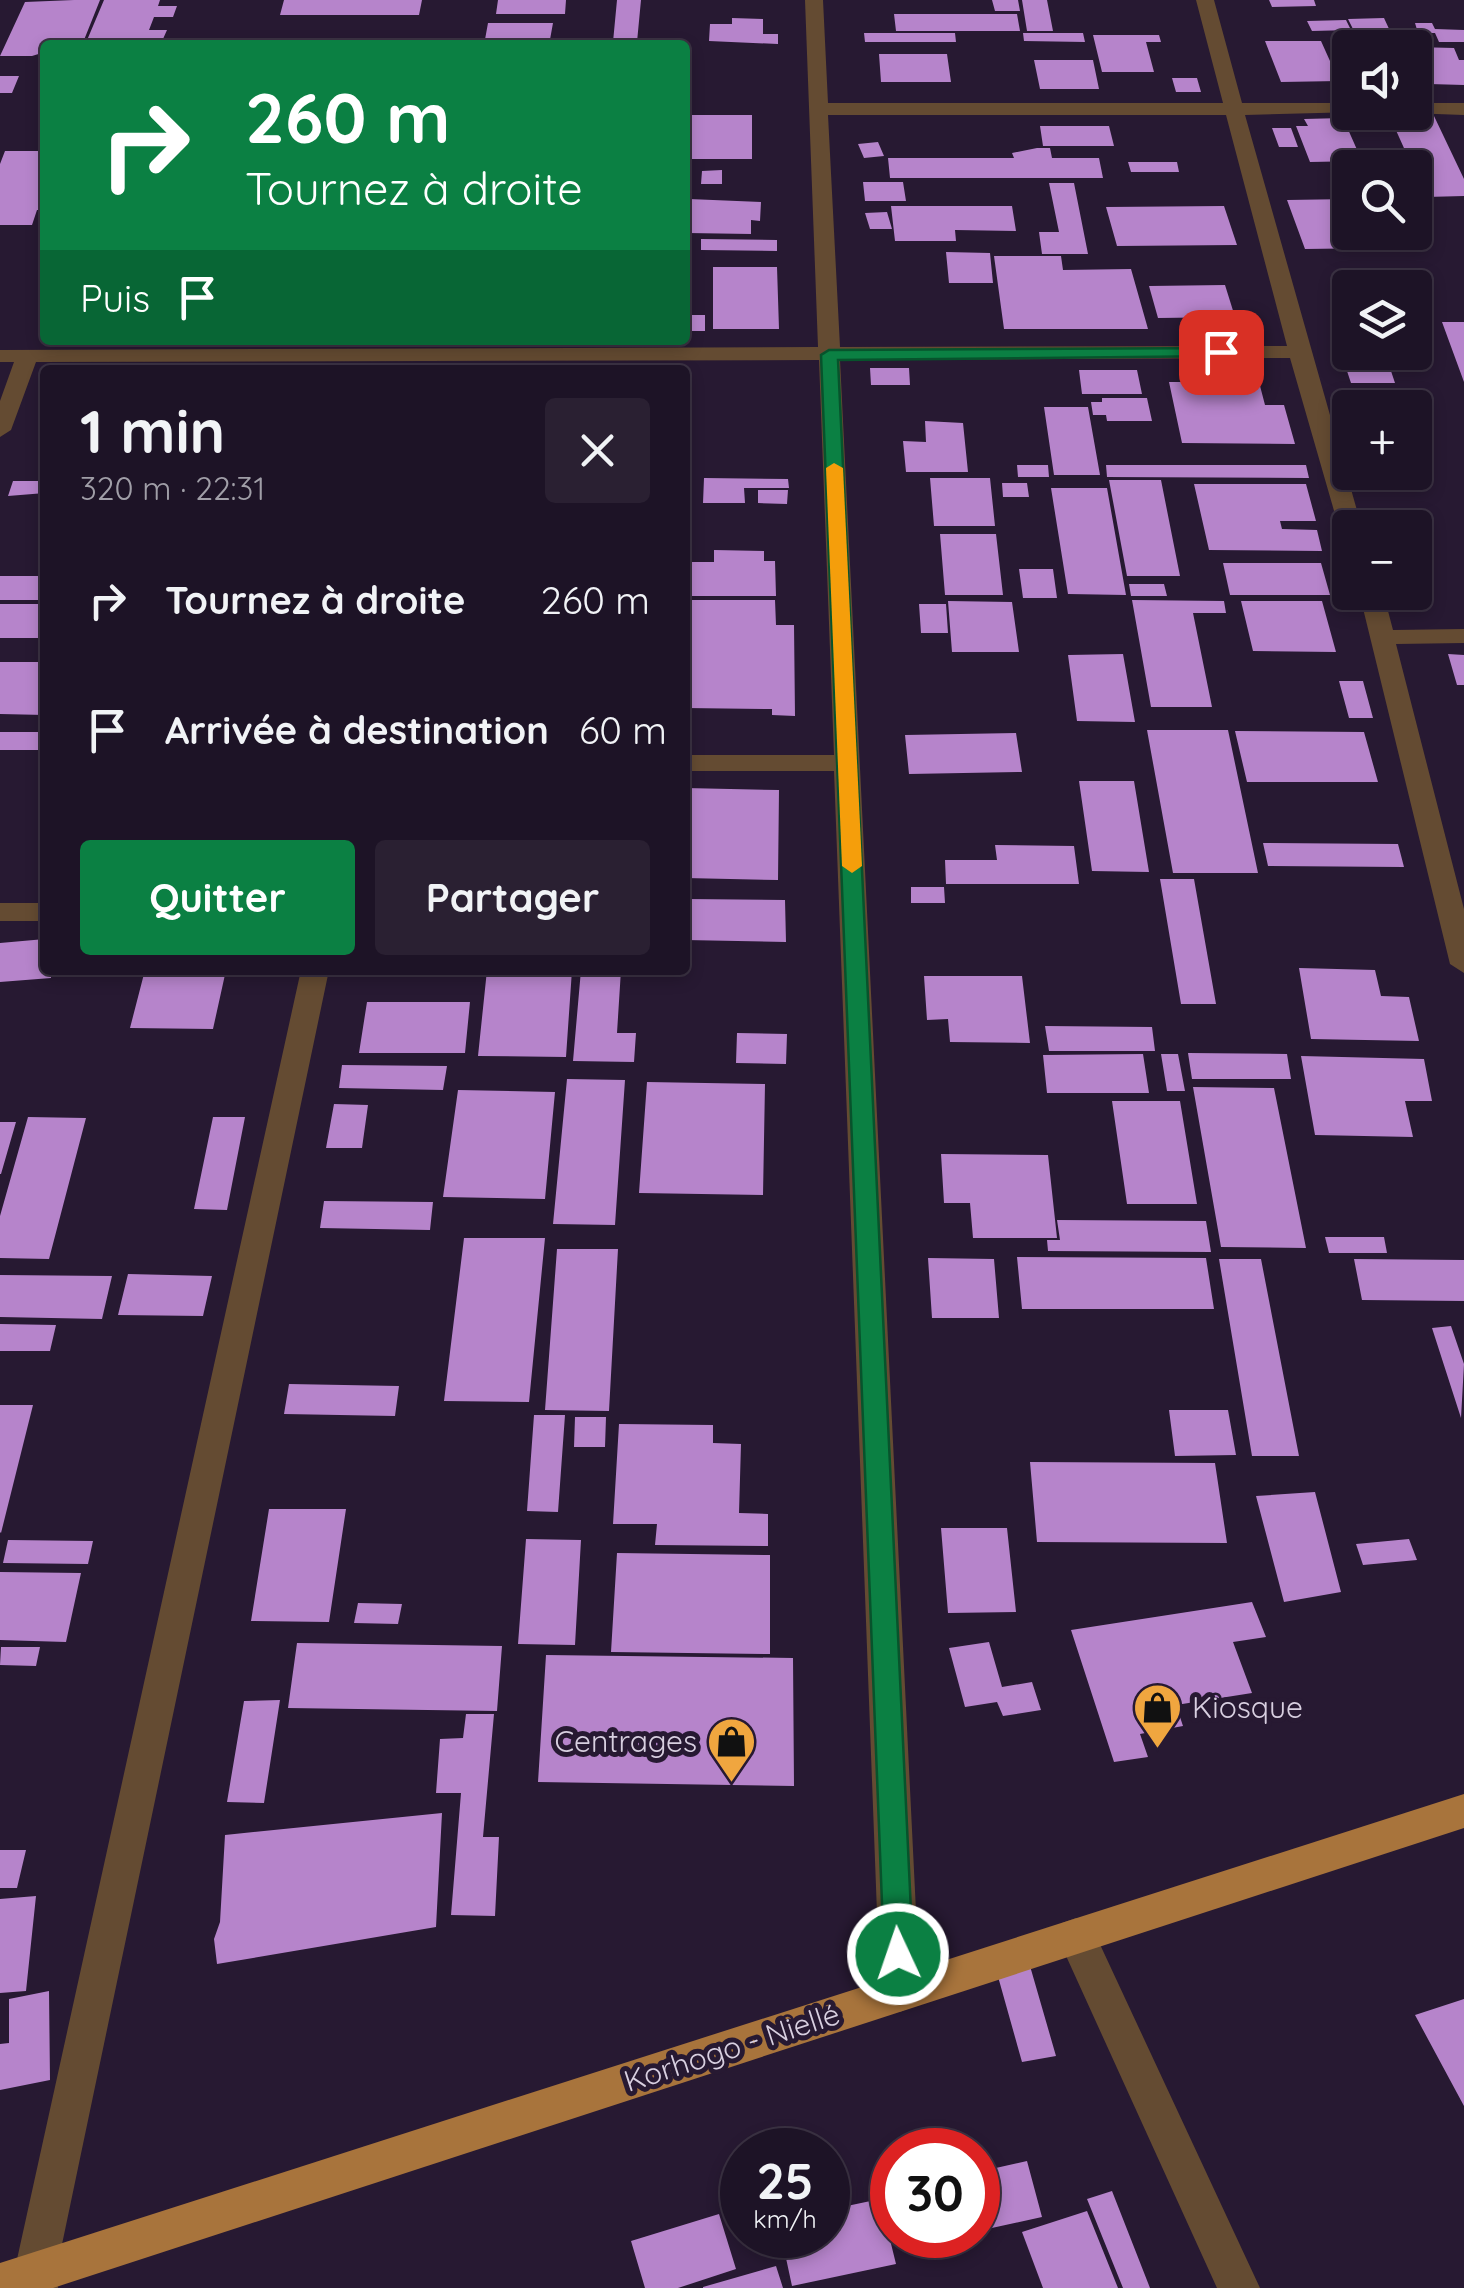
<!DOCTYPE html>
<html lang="fr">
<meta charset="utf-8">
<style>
:root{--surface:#1d1326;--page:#2a2032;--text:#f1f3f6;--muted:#a09ea7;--line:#3b3243;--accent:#0b8043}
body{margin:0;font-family:Quicksand,sans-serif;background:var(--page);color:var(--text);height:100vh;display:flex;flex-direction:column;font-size:38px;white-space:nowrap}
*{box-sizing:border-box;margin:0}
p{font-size:32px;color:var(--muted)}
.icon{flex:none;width:55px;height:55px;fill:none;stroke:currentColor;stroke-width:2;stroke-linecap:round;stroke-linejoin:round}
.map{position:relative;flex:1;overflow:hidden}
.details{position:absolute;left:40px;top:365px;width:650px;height:610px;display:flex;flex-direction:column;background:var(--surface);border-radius:10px;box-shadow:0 5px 15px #0003,0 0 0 2px var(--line)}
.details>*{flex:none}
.guide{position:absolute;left:40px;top:40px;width:650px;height:305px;border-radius:10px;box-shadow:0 5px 15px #0003,0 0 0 2px var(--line);background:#0b8043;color:#fff;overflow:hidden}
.fabs{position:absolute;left:1332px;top:30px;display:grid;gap:20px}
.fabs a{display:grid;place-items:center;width:100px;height:100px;border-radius:10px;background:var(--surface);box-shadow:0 5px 15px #0003,0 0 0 2px var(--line);font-size:50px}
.speed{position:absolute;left:720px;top:2128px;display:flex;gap:20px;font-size:50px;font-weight:700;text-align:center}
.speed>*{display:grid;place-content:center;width:130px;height:130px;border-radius:50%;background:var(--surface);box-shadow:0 5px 15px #0003,0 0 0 2px var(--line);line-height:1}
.speed small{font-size:25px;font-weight:400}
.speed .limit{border:15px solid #d22;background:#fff;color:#111}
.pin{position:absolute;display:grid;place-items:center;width:85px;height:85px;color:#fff;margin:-42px;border-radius:20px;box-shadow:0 5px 15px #0006}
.me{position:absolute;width:110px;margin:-55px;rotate:357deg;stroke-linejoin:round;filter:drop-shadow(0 0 8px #0008)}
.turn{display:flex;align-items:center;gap:35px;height:210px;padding:0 40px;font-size:45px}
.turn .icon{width:130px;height:130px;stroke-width:2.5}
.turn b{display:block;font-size:70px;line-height:85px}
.then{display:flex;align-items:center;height:95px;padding:0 40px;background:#0003;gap:20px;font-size:38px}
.round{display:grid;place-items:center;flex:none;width:105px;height:105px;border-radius:10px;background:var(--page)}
.overview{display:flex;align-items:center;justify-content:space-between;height:170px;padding:0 40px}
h1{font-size:60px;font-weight:800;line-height:75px}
.action{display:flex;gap:20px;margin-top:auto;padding:20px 40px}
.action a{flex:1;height:115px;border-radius:10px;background:var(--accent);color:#fff;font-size:40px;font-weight:800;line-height:115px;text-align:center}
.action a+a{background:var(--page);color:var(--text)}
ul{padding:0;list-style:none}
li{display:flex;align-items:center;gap:30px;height:130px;padding:0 40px}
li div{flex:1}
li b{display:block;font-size:38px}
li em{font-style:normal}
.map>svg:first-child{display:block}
.building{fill:#b684cb}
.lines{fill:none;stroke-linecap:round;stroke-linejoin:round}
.street{fill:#644b32;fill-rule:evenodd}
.primary{fill:#a8743c;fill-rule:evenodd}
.route{fill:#0b8043;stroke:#07532c;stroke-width:2.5}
.slow{fill:#f59e0b}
.labels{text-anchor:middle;stroke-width:10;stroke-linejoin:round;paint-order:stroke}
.near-poi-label{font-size:30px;fill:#d8cfe0;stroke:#271932;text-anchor:start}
.near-street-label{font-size:30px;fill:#d8cfe0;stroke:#271932}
</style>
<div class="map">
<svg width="1464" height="2288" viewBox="0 0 1464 2288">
<rect width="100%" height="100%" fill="#271932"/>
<path class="building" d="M74 0H100L82 45H45V52L32 56H0L25 2Z
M104 0H160L158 6H177L173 17H154L149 30H167L163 39 85 45Z
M284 0H422L419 15H280Z
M498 0H566L565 14H496Z
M617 0H641L637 42H613Z
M992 0H1018L1020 11H995Z
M1022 0H1047L1053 31H1027Z
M1269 0H1314L1316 6 1272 7Z
M894 14H1017L1020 31H896Z
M732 18 763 19V34H778V44L709 41 710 24H732Z
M1384 18 1390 31H1354L1348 19Z
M1346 20 1351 30 1312 31 1307 21Z
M488 23H553L549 45H484Z
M1415 23H1432L1435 29 1464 30V42H1439L1435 33H1418Z
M864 33H955L956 42H865Z
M1023 33H1083L1085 42 1024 41Z
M1093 35H1159L1161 42H1146L1154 72H1102Z
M1393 35 1399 48H1356L1351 36Z
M1265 41H1321L1339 81 1281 82Z
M1415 47 1454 48 1459 60H1464V85L1429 84 1420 58H1415Z
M879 54H947L951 82H881Z
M1034 60H1093L1099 89H1040Z
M0 76H19L12 93H0Z
M1172 78H1197L1201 92H1176Z
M685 115H752V159H685Z
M1434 116 1464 179V196L1426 197 1390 117Z
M1343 118 1362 161 1310 162 1296 126H1308L1304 119Z
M1040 126H1109L1114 146H1043Z
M1272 128H1291L1298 147H1279Z
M878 142 884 156 864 158 858 144Z
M1037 148H1050L1052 158H1099L1103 178H890L888 158H1014L1012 153Z
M5 151H45V210H37L32 225H0V164Z
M1128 162H1177L1179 172H1131Z
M722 170V184H701L702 171Z
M863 182H903L906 201H865Z
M1049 183H1074L1088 254H1042L1039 232H1059Z
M689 199 761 202 760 221 751 220V234L687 233Z
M1350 199V232H1372L1378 248 1305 249 1287 200Z
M891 206H1012L1016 231 955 230 956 241H895Z
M1224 206 1237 245 1117 246 1106 207Z
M887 212 892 229H870L865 213Z
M701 239 777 240V251L701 250Z
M946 252 990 253 993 283H949Z
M994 256H1061L1063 270 1131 269 1148 329H1004Z
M713 267H777L779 329H713Z
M1225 285 1235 317 1158 318 1149 286Z
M685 315H705V331H685Z
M1442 322H1464V382Z
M870 368H909L910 385H871Z
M1346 368H1390L1395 383H1351Z
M1079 370H1137L1142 394H1082Z
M1169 382H1259L1265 405H1284L1295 444 1182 443Z
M1102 398H1147L1152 421H1107L1106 415H1093L1091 402H1102Z
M1044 407H1088L1100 475H1054Z
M925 421 963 423 968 472H906L903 441 926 442Z
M1017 465H1048L1049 477H1018Z
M1106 465H1306L1309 478 1107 477Z
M704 478 788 479 789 488H744L745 503H703Z
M930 478H990L995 526H934Z
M1109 480H1161L1180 576H1127Z
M13 481H45V493L8 496Z
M1002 483H1027L1029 497H1003Z
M1194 484H1306L1316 521H1280L1282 529 1317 530 1322 551 1209 550Z
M1051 488H1107L1126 595 1068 594Z
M758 490H788L787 504 758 503Z
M940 534H996L1003 595H945Z
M714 550 764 551V561H775L776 596H685V562H714Z
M1223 563H1321L1330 595H1230Z
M1019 569H1053L1057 598H1023Z
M0 576H45V600H0Z
M1129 584H1164L1167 596H1131Z
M685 600H775L776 625H794L795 716 772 715V709L685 708Z
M1132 600 1224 601 1226 613H1193L1212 707H1151Z
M948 601 1012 602 1019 652H952Z
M1241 601H1322L1336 652 1253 651Z
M0 604H45V638H0Z
M919 604H946L948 633H921Z
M1123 654 1135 722 1077 721 1068 655Z
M1448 654 1464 655V685H1457Z
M0 662H45V715L0 714Z
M1339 681H1363L1373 718H1349Z
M1147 730H1228L1258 873H1173Z
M1235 731 1364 732 1378 782H1247Z
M0 732H45V750H0Z
M1016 733 1022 772 909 774 905 735Z
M1079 781H1134L1149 872 1092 871Z
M685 788 779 790 778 880 685 878Z
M1263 843 1398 844 1404 867 1268 866Z
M995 845 1074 846 1079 884H946L945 860H997Z
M1160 879H1194L1216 1004H1181Z
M911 887H944L945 903H911Z
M686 899 785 900 786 942 685 940Z
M45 939V970H51V978L0 982V943Z
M1299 968 1375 970 1381 996 1409 997 1419 1041 1311 1039Z
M145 970H226L213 1029 130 1028Z
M487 970H572L566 1057 478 1056Z
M581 970H621L617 1033H636L634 1062 573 1061Z
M924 976H1022L1030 1043 950 1042 948 1019 927 1020Z
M367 1002H470L465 1053H359Z
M1045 1026 1152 1027 1155 1051H1049Z
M737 1033 787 1034 786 1064 736 1063Z
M1188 1053 1287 1054 1291 1079H1192Z
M1143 1054 1149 1093H1047L1043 1055Z
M1161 1054H1178L1185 1091H1167Z
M1301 1056 1424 1059 1432 1101H1405L1413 1137 1315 1135Z
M342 1065 447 1066 443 1090 339 1088Z
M567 1079 625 1080 615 1225 553 1224Z
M647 1082 765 1084 763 1195 639 1193Z
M1193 1087 1274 1088 1306 1248 1221 1247Z
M458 1090 555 1092 545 1199 443 1197Z
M1112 1101H1180L1197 1204H1127Z
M334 1104 368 1105 362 1148H326Z
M28 1117 86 1118 49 1259 0 1258V1216Z
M213 1117H245L227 1210 194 1209Z
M0 1122H16L1 1174H0Z
M941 1154 1048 1155 1057 1238H973L970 1203H944Z
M324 1201 433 1202 430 1230 320 1228Z
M1057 1220 1206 1221 1211 1252 1048 1251 1047 1240H1060Z
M1325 1237H1384L1387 1253H1329Z
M464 1238H545L529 1402 444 1401Z
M557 1249H618L609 1411 545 1410Z
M1017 1257 1206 1258 1214 1309H1022Z
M928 1258 994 1259 999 1318H932Z
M1219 1259H1261L1299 1456H1252Z
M1354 1259 1464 1260V1301L1362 1300Z
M128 1274 212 1276 203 1316 118 1315Z
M0 1275 112 1276 102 1319 0 1317Z
M0 1324 56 1325 50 1351H0Z
M1451 1326 1464 1364 1461 1418 1432 1328Z
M289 1384 399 1386 395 1416 284 1414Z
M0 1405H33L1 1533 0 1532Z
M1169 1410H1228L1236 1455 1175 1456Z
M534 1415H565L558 1512 527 1511Z
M575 1417H606L605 1447H574Z
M619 1424 713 1425V1443L741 1444 739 1513 768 1514V1546L655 1545 657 1524H613Z
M1030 1462 1215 1463 1227 1543 1037 1542Z
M1315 1492 1341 1592 1284 1602 1256 1496Z
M269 1509H346L329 1622 251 1621Z
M941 1528H1007L1016 1612 948 1613Z
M526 1539 581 1540 575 1645 518 1644Z
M1409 1539 1417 1560 1363 1565 1356 1544Z
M8 1540 93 1541 88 1564 3 1563Z
M617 1553 770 1555V1654L611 1652Z
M0 1572 81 1573 66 1642 0 1640Z
M1252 1602 1266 1637 1233 1642 1252 1693 1176 1705 1183 1726 1140 1734 1148 1757 1114 1762 1071 1630Z
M358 1603 402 1604 398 1624 354 1623Z
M989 1642 1002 1687 1032 1682 1041 1710 1003 1716 997 1702 965 1707 949 1648Z
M297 1643 502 1646 497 1711 288 1708Z
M1 1647H40L36 1666 0 1665Z
M546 1655 793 1658 794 1786 538 1782Z
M280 1700 264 1803 227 1802 244 1701Z
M466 1714H494L483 1837H499L495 1916 451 1915 461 1793H436L440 1739 463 1738Z
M442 1813 436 1927 217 1964 214 1939 220 1922 225 1835Z
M0 1850H26L17 1888H0Z
M36 1896 26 1991 0 1993V1899Z
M1030 1966 1056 2056 1022 2062 997 1973Z
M49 1991 50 2080 0 2090V2044L9 2043V1999Z
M1464 1999V2106L1415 2015Z
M1027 2161 1042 2217 978 2231V2172Z
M1112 2191 1150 2288H1123L1087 2199Z
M880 2199 896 2264 792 2286 781 2235H828V2210Z
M1087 2211 1118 2288H1043L1022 2232Z
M719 2214 736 2269 678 2288H645L631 2241Z
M903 2235H952V2237L906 2247Z
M776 2266 783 2288H703V2287Z"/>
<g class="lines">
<path class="street" d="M805 0H823L828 103H1223L1196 0H1214L1242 103H1350V112H1357L1245 115 1362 528H1350V535L1339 528 1290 358 840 360 920 1993 914 2006 900 2012 886 2006 880 1993 834 771H685V755H834L819 360 36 362 11 430 0 437V401L14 362H0V350L818 347ZM828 115H1226L1287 346 840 347Z
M1415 103H1464V115L1408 113 1415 112Z
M1359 592H1383L1393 630 1464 629V643L1396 644 1464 909V973L1450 964Z
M0 903H45V921H0Z
M301 970H329L56 2273 58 2288H16L14 2273Z
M1076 1918 1090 1923 1260 2288H1217L1057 1936 1062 1923Z"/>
<path class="primary" d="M1464 1794V1828L53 2288H0V2263Z"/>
</g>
<path class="route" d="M1221 348 1229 352 1226 356 838 360 913 1954 909 1963 898 1968 888 1963 884 1954 821 355 829 350Z"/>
<path class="slow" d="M834 463 843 468 862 866 852 873 842 866 826 468Z"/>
<defs>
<symbol id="shop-pin" viewBox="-11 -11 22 30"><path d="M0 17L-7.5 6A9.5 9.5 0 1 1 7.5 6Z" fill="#f0a63f" stroke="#271932"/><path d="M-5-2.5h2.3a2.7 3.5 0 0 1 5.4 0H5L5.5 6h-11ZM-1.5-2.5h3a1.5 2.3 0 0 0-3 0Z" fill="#111"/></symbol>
</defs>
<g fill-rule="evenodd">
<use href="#shop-pin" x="1130" y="1680" width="55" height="75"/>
<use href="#shop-pin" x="704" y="1714" width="55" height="75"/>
</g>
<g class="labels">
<g class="near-poi-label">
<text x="1192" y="1718">Kiosque</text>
<text x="697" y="1752" text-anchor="end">Centrages</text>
</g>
<g class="near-street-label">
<text transform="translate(732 2048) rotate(-18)" y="10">Korhogo - Niellé</text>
</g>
</g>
</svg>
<div class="fabs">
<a><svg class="icon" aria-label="sound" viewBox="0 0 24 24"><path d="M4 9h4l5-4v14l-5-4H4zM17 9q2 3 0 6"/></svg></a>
<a><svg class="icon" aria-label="search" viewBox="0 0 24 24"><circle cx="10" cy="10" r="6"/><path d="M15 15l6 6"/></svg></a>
<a><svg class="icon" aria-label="layers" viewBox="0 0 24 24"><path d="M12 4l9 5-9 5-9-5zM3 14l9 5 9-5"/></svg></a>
<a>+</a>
<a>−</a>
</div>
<div class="speed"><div>25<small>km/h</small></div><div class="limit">30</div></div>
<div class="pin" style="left:1221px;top:352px;background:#d93025"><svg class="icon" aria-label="arrive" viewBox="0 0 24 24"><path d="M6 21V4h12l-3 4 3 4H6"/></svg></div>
<svg class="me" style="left:898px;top:1954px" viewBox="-20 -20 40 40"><circle r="17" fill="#0b8043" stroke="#fff" stroke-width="3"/><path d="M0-11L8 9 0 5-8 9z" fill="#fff"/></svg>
<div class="guide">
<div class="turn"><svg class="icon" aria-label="right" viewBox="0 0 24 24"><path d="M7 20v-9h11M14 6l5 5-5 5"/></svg><div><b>260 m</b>Tournez à droite</div></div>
<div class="then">Puis<svg class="icon" aria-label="arrive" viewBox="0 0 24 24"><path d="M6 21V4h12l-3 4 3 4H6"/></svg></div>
</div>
<section class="details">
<div class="overview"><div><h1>1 min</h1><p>320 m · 22:31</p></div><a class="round"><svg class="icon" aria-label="close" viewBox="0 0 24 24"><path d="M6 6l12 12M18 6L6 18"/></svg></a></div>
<ul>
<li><svg class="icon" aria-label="right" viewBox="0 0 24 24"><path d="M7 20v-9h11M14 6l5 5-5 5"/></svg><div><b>Tournez à droite</b></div><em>260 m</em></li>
<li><svg class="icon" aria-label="arrive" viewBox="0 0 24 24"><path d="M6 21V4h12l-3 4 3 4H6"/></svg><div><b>Arrivée à destination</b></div><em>60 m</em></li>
</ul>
<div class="action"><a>Quitter</a><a>Partager</a></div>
</section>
</div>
